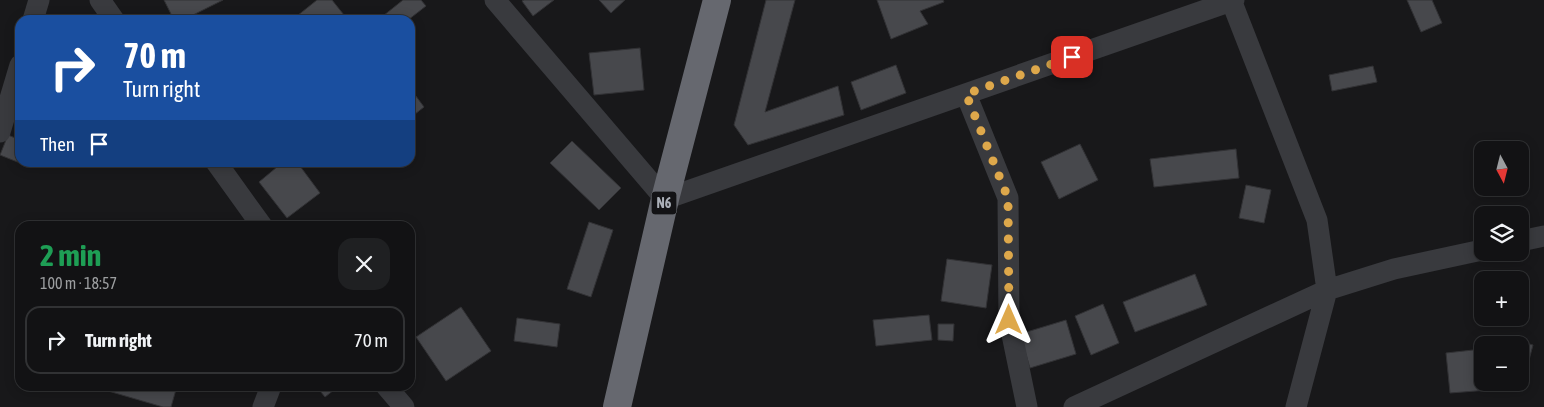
<!DOCTYPE html>
<meta charset="utf-8">
<style>
:root{--surface:#121214;--page:#1f2022;--text:#f1f3f6;--muted:#9c9ea0;--line:#313234}
body{margin:0;font-family:"Asap Condensed",sans-serif;background:var(--page);color:var(--text);height:100vh;display:flex;flex-direction:column;font-size:19px;white-space:nowrap}
*{box-sizing:border-box;margin:0}
p{font-size:16px;color:var(--muted)}
.icon{flex:none;width:28px;height:28px;fill:none;stroke:currentColor;stroke-width:2;stroke-linecap:round;stroke-linejoin:round}
.map{position:relative;flex:1;overflow:hidden}
.sheet{position:absolute;left:15px;top:221px;width:400px;height:170px;display:flex;flex-direction:column;background:var(--surface);border-radius:15px;box-shadow:0 2px 12px #0003,0 0 0 1px var(--line)}
.sheet>*{flex:none}
.hud{position:absolute;left:15px;top:15px;width:400px;height:152px;border-radius:15px;box-shadow:0 2px 12px #0003,0 0 0 1px var(--line);background:#1a4fa0;color:#fff;overflow:hidden}
.needle{width:32px;rotate:173deg}
.controls{position:absolute;left:1474px;top:141px;display:grid;gap:10px}
.controls a{display:grid;place-items:center;width:55px;height:55px;border-radius:10px;background:var(--surface);box-shadow:0 2px 12px #0003,0 0 0 1px var(--line);font-size:25px}
.pin{position:absolute;display:grid;place-items:center;width:42px;height:42px;color:#fff;margin:-21px;border-radius:10px;box-shadow:0 2px 8px #0006}
.me{position:absolute;width:55px;margin:-28px;rotate:0deg;stroke-linejoin:round;filter:drop-shadow(0 0 4px #0008)}
.turn{display:flex;align-items:center;gap:18px;height:105px;padding:0 25px;font-size:22px}
.turn .icon{width:65px;height:65px;stroke-width:2.5}
.turn b{display:block;font-size:35px;line-height:42px}
.then{display:flex;align-items:center;height:48px;padding:0 25px;background:#0003;gap:10px;font-size:19px}
.round{display:grid;place-items:center;flex:none;width:52px;height:52px;border-radius:15px;background:var(--page)}
.summary{display:flex;align-items:center;justify-content:space-between;height:85px;padding:0 25px}
h1{font-size:30px;font-weight:700;line-height:38px;color:#1e9e55}
ul{padding:0;list-style:none}
li{display:flex;align-items:center;gap:15px;height:68px;margin:0 10px 8px;padding:0 15px;border:2px solid var(--line);border-radius:15px}
li div{flex:1}
li b{display:block;font-size:19px}
li em{font-style:normal}
.map>svg:first-child{display:block}
.building{fill:#47484c;stroke:#323235}
.lines{fill:none;stroke-linecap:round;stroke-linejoin:round}
.street{stroke:#393a3e;stroke-width:21}
.highway{stroke:#66686f;stroke-width:28}
.route{stroke:#dea84b;stroke-width:9;stroke-dasharray:0 16.2}
.labels{text-anchor:middle;stroke-width:5;stroke-linejoin:round;paint-order:stroke}
.shield{fill:#131315;stroke:#7d8187;stroke-width:1}
.shield-label{font-size:14px;font-weight:bold;fill:#abb0b8}
</style>
<div class="map">
<svg width="1544" height="407" viewBox="0 0 1544 407">
<rect width="100%" height="100%" fill="#18181a"/>
<path class="building" d="M164 0H223L183 20H174Z
M317 0H332L348 20H300L297 16Z
M403 0H421L426 6 408 20H378Z
M524 0H554L533 16 522 1Z
M599 0H625L611 13Z
M766 0H795L765 112 838 86 844 115 748 145 734 125Z
M877 0H943L944 2 920 11 928 24 891 39Z
M1407 0H1432L1442 23 1421 32Z
M640 48 644 90 594 95 589 53Z
M896 65 906 93 861 110 851 82Z
M1373 66 1377 82 1332 91 1329 75Z
M410 88 424 107 410 118Z
M8 135 20 140V162H26L25 165 0 155Z
M572 141 621 188 599 210 550 163Z
M1080 144 1098 180 1059 199 1041 162Z
M1236 149 1239 178 1154 187 1150 159Z
M283 162H297L320 193 287 218 259 182Z
M1246 185 1271 190 1264 223 1239 218Z
M589 222 613 230 591 297 567 289Z
M947 259 992 265 986 308 941 301Z
M1195 274 1207 305 1135 332 1123 302Z
M1103 304 1119 343 1091 355 1075 316Z
M461 307 491 351 446 381 416 337Z
M929 315 932 340 876 346 873 320Z
M517 318 560 324 557 347 514 341Z
M1066 320 1076 354 1030 368 1020 334Z
M938 324H954L953 341 938 340Z
M1504 337 1533 345 1523 383 1520 382V345H1502Z
M1482 349V382H1488L1489 390 1450 393 1446 353Z
M91 386H177L171 407H163Z
M316 386H339L325 397Z"/>
<g class="lines">
<path class="street" d="M100 0 114 20
M495 0 665 199 1234 0
M1231 0 1317 220 1327 290 1296 407
M33 20 39 0
M966 94 1008 198 1009 320 1027 407
M0 132 20 65
M216 162 262 226
M1520 241 1544 236
M386 386 404 407
M263 407 271 386
M1074 407 1327 290 1394 269 1482 250"/>
<path class="highway" d="M617 407 665 199 717 0"/>
</g>
<g class="lines">
<path class="route" d="M1009 320 1008 198 966 94 1072 57"/>
</g>
<g class="labels">
<rect class="shield" x="651.5" y="191.5" width="25" height="23" rx="4"/>
<g class="shield-label">
<text x="664" y="208">N6</text>
</g>
</g>
</svg>
<div class="controls">
<a><svg class="needle" viewBox="-14 -14 28 28"><path d="M0-13l5 13h-10z" fill="#e53935"/><path d="M0 13l5-13h-10z" fill="#9c9ea0"/></svg></a>
<a><svg class="icon" aria-label="layers" viewBox="0 0 24 24"><path d="M12 4l9 5-9 5-9-5zM3 14l9 5 9-5"/></svg></a>
<a>+</a>
<a>−</a>
</div>
<div class="pin" style="left:1072px;top:57px;background:#d93025"><svg class="icon" aria-label="arrive" viewBox="0 0 24 24"><path d="M6 21V4h12l-3 4 3 4H6"/></svg></div>
<svg class="me" style="left:1009px;top:320px" viewBox="-20 -20 40 40"><path d="M0-17L14 15 0 8-14 15z" fill="#dea84b" stroke="#fff" stroke-width="4"/></svg>
<div class="hud">
<div class="turn"><svg class="icon" aria-label="right" viewBox="0 0 24 24"><path d="M7 20v-9h11M14 6l5 5-5 5"/></svg><div><b>70 m</b>Turn right</div></div>
<div class="then">Then<svg class="icon" aria-label="arrive" viewBox="0 0 24 24"><path d="M6 21V4h12l-3 4 3 4H6"/></svg></div>
</div>
<section class="sheet">
<div class="summary"><div><h1>2 min</h1><p>100 m · 18:57</p></div><a class="round"><svg class="icon" aria-label="close" viewBox="0 0 24 24"><path d="M6 6l12 12M18 6L6 18"/></svg></a></div>
<ul>
<li><svg class="icon" aria-label="right" viewBox="0 0 24 24"><path d="M7 20v-9h11M14 6l5 5-5 5"/></svg><div><b>Turn right</b></div><em>70 m</em></li>
</ul>
</section>
</div>
